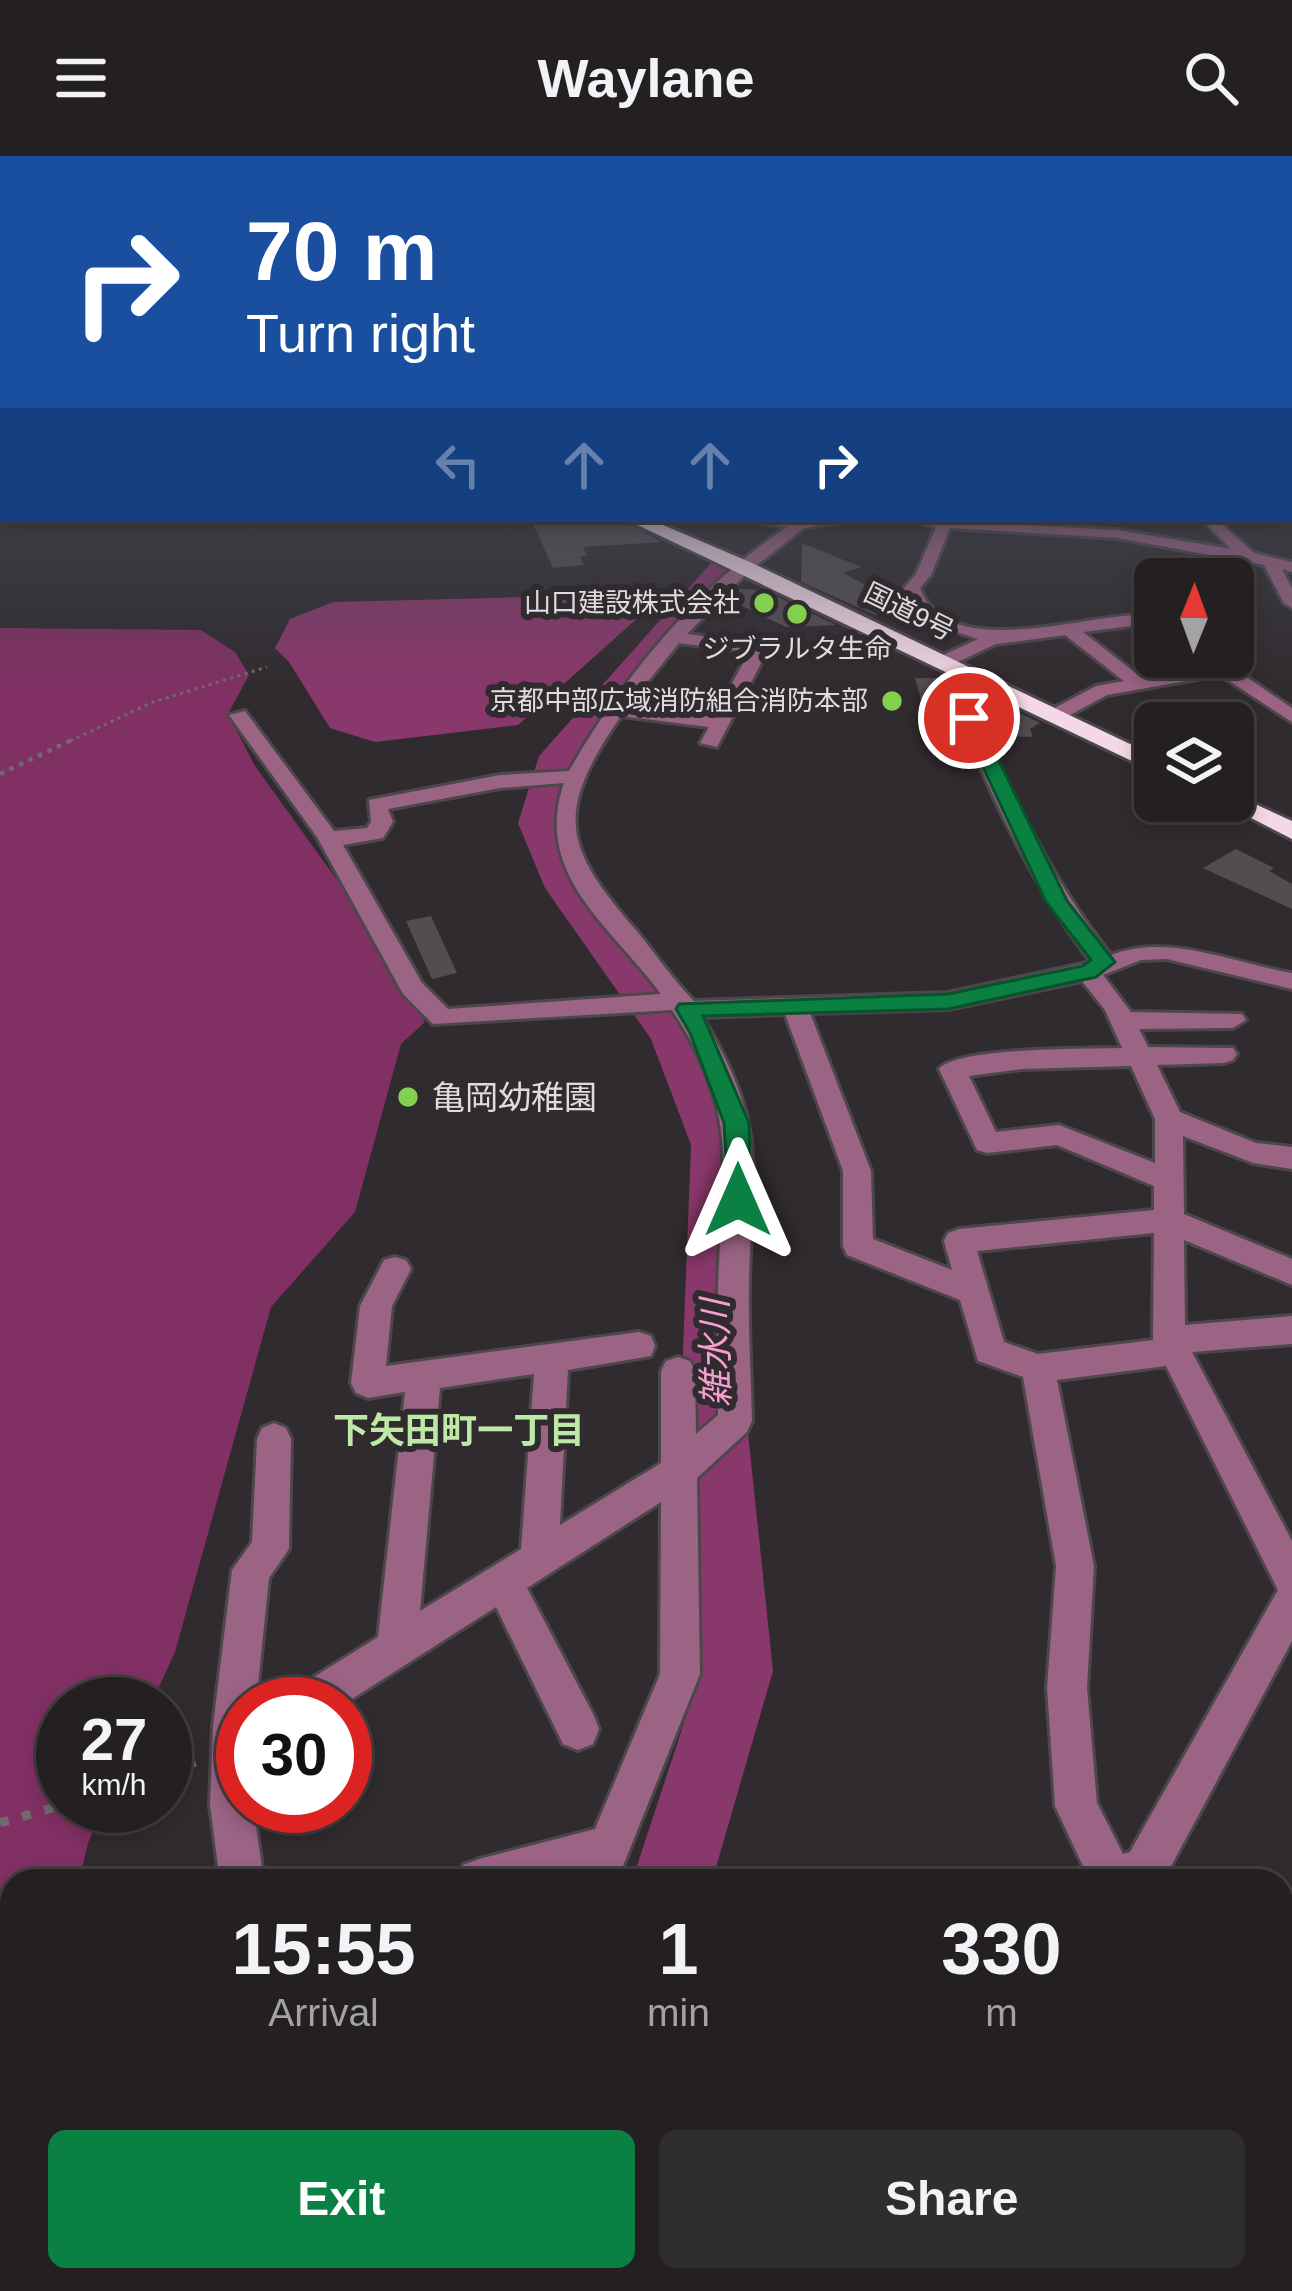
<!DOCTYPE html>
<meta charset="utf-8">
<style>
:root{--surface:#242022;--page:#302d2f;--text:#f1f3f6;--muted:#a3a3a5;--line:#413e40;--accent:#0b8043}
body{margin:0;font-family:Arial,"Noto Sans JP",sans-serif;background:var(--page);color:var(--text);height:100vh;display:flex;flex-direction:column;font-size:45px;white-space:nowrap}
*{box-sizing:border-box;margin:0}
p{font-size:39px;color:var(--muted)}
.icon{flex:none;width:66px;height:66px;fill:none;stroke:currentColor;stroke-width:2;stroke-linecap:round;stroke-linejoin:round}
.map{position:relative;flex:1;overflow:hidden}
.panel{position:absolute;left:0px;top:1713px;width:1293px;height:423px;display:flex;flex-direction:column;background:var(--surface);border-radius:36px 36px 0 0;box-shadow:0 6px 18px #0003,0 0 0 3px var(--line)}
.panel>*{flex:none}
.top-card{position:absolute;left:0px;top:0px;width:1293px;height:366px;box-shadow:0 6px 18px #0003,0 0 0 3px var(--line);background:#1a4fa0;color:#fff;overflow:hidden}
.needle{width:78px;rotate:1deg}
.tools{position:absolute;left:1134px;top:402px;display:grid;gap:24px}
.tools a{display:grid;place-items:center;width:120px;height:120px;border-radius:18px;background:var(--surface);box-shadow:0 6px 18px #0003,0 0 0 3px var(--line);font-size:60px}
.speed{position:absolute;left:36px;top:1521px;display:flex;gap:24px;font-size:60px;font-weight:700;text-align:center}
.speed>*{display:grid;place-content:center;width:156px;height:156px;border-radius:50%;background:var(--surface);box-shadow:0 6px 18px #0003,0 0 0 3px var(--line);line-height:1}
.speed small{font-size:30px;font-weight:400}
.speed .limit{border:18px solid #d22;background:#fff;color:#111}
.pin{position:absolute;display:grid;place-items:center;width:102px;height:102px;color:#fff;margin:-51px;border:6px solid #fff;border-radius:50%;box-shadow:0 3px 12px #0007}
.me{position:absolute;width:132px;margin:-66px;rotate:0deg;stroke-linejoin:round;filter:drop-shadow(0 0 9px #0008)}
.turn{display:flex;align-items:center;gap:42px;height:252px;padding:0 48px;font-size:54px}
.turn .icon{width:156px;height:156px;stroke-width:2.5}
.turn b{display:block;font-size:84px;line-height:102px}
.lanes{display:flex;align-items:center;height:114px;padding:0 48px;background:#0003;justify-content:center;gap:60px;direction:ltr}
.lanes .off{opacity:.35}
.eta{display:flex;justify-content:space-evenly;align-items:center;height:204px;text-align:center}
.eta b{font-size:72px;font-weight:800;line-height:84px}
.primary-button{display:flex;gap:24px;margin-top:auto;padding:24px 48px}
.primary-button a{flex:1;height:138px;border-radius:18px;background:var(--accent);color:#fff;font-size:48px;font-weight:800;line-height:138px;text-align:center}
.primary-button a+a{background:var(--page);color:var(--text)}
header{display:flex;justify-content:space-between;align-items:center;height:156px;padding:0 48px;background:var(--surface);font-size:54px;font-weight:800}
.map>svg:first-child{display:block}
.forest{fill:#803063}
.water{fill:#89386b}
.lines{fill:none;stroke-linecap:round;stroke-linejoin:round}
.river{fill:#89386b;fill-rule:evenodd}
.building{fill:#534d50}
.minor-casing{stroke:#4c474a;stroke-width:6}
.major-casing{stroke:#4c474a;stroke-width:6}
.highway-casing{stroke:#4c474a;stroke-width:6}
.path-far2{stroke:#6f6a6d;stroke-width:3;stroke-dasharray:3 4.5;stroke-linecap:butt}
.path-far1{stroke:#6f6a6d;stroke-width:4.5;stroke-dasharray:4.5 6;stroke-linecap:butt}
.path{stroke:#6f6a6d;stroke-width:9;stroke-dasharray:9 14;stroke-linecap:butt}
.minor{fill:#9b6384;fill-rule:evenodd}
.major{fill:#fea2d7;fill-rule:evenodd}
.highway{fill:#f5d8e7;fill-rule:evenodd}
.route{fill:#0b8043;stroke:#07532c;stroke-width:3}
.poi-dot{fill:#83d04e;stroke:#302b2e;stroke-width:4.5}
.labels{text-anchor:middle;stroke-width:12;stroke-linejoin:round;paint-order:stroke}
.far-poi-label{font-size:27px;fill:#e0dcde;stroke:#302b2e;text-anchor:end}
.far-street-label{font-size:27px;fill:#e0dcde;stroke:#302b2e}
.poi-label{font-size:33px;fill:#e0dcde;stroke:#302b2e;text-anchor:start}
.water-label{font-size:36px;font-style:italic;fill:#f79dd1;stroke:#302b2e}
.neighbourhood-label{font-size:36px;font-weight:bold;fill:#bde8a5;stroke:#302b2e}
</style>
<header><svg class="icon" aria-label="menu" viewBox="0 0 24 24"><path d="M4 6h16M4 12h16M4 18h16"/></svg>Waylane<svg class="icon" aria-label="search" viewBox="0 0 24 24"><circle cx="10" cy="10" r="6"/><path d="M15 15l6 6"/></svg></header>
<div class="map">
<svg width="1292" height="2135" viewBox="0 0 1292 2135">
<rect width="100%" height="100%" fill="#302b2e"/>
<path class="forest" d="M0 472 201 474 235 496 249 519 228 558 255 610 345 735 425 866 401 888 355 1056 271 1151 175 1496 151 1548H63V1650H105L88 1687 79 1725H12V1866L0 1875Z
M0 2009 12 2029V2124H69L75 2135H0Z"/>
<path class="water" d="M566 440 639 447 641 459 518 569 375 586 330 572 289 506 275 492 290 463 333 446Z"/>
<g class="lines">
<path class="river" d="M0 235H3V246H0Z
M721 405 731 407 735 413 731 419 569 610 556 667 584 730 696 880 741 989 742 1220 773 1515 712 1725H632L701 1515 682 1220 691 989 651 883 545 732 518 667 539 600 711 407Z
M532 2124H628L626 2135H530Z"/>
</g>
<path class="building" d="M531 363H620L662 386 583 391 587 400 580 401 584 409 553 412Z
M802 387 861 411 843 417 910 453 883 462 801 426Z
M738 433 763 434 836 469 786 471 728 443Z
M915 522H939L953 556 924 555Z
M972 533 1040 567 1030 573 1033 581 992 580Z
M1236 693 1274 712 1269 715 1292 728V753L1203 712Z
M431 760 457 817 432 823 406 765Z"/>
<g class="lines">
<defs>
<path id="minor" d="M1290 260H1292V268H1290Z
M0 303H3V311H0Z
M742 363H857L804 372 747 417 687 478 760 487 769 492 717 591 700 587 709 571 621 560C555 656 562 689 635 773 655 797 673 824 694 845L948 837 1091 806C1024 718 983 622 943 520L960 510 969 515 962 522C1002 619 1045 716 1111 799 1169 777 1233 807 1292 817V833L1167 803 1141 804 1103 819 1131 856 1242 858 1246 864 1233 872 1139 873 1148 891 1233 892 1237 898 1233 904 1224 907 1157 909 1180 956 1256 987 1292 991V1013L1253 1007 1183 980 1184 1058 1292 1103V1129L1184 1084 1185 1169 1292 1160V1188L1192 1196 1292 1385V1485L1163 1725H1090L1055 1650 1047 1532 1056 1410 1023 1221 978 1205 960 1144 847 1099 843 1090V1015L785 858 702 861C768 968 752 1009 749 1126 748 1173 751 1219 752 1265L747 1276 697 1322 700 1518 617 1725H457L463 1709 479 1703 595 1673 660 1518 661 1346 527 1432 593 1558 599 1573 593 1588 578 1594 563 1588 496 1451 344 1548H287L293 1534 378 1481 405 1236 368 1242 356 1237 351 1227 360 1150 384 1104 395 1101 406 1104 411 1113 392 1150 386 1210 639 1176 651 1180 655 1190 651 1200 568 1214 560 1369 661 1307V1215L666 1205 678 1201 690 1205 695 1215 696 1278 718 1259C718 1215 716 1172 718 1129 722 1013 741 958 672 854L433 868 403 838 317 681 229 559 245 555 334 675 367 672 371 666 369 644 500 619 569 615C622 522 697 431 787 371ZM679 487 749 496 714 561 628 550ZM564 627C532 719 612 771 661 838L448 853 422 827 343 689 383 682 393 666 388 653 500 632ZM1082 825 1105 854 1122 892C1088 893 957 891 939 913L977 994 987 997 1057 989 1154 1030V1054L959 1073 948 1077 944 1085 952 1114 873 1083 871 1015 810 857 948 853ZM1131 910 1155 963V1007L1059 969 996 976 969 920 1021 913ZM1154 1077 1153 1184 1038 1198 1004 1186 977 1095ZM1166 1210 1278 1434 1130 1696 1123 1698 1097 1647 1087 1532 1094 1410 1057 1224ZM534 1218 521 1393 420 1455 440 1232Z
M908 363 1118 374 1231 393 1201 363H1216L1254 397 1292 406V416L1282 413 1292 432V452L1284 447 1264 409 1118 382 950 372 931 419 920 432C947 511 1098 453 1155 459V472L1146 468 1083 476 1142 522 1207 510 1196 501H1217L1292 552V566L1220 519 1107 539 1061 564H1047V556L1096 530 1124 525 1065 479 996 488 949 510H937V502L978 483C948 473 915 465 904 432L916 418 936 371Z
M274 1267 286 1272 291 1283 289 1393 269 1422 256 1548H243V1650H253L264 1725H220L210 1649 213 1570 232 1414 252 1386 257 1283 262 1272Z
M292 2124H346L348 2135H294Z
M471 2124H525L524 2135H470Z"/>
<path id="major" d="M1290 285 1292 286V294L1290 293Z"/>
<path id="highway" d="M0 293H3V303H0Z
M625 363H649L752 407 1155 600V616Z
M1233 638 1292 665V683L1218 645H1233Z"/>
</defs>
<use href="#minor" class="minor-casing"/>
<use href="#major" class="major-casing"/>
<use href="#highway" class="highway-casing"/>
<path class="path-far2" d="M70 585 153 546 267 511"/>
<path class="path-far1" d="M0 618 76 582"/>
<path class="path" d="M165 1616 202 1604
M0 1667 63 1649"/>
<use href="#minor" class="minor"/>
<use href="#major" class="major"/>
<use href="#highway" class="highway"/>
</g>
<linearGradient id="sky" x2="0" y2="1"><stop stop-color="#1a1819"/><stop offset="0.44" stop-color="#484a57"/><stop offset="1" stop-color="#484a57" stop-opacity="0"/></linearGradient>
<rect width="1292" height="534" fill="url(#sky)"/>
<path class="route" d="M969 557 978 562 1067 745 1115 806 1096 821 948 853 703 860 749 967 751 1044 747 1051H729L724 967 690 877 676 853 679 848 948 838 1082 810 1091 804 1046 746 960 562Z"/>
<g class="poi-dot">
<circle cx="764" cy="447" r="12"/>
<circle cx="797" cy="458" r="12"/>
<circle cx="892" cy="545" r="12"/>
<circle cx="408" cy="941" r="12"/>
</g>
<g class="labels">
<g class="far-poi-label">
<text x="740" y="456">山口建設株式会社</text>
<text x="797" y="502" text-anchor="middle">ジブラルタ生命</text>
<text x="868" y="554">京都中部広域消防組合消防本部</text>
</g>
<g class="far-street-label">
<text transform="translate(909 456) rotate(26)" y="9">国道9号</text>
</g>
<g class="poi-label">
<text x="432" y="953">亀岡幼稚園</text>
</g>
<g class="water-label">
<text transform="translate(715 1197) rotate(-91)" y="13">雑水川</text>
</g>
<g class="neighbourhood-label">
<text x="459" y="1287">下矢田町一丁目</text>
</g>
</g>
</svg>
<div class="tools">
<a><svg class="needle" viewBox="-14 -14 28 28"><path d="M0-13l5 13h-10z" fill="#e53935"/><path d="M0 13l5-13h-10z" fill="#a3a3a5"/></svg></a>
<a><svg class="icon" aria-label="layers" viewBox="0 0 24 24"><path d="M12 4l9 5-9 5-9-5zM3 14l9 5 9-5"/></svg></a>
</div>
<div class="speed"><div>27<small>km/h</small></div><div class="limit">30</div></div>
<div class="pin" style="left:969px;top:562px;background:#d93025"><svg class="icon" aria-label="arrive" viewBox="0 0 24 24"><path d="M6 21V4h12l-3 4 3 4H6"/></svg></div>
<svg class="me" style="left:738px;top:1044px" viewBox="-20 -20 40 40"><path d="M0-17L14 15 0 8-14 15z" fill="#0b8043" stroke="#fff" stroke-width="4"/></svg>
<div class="top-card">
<div class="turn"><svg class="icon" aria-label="right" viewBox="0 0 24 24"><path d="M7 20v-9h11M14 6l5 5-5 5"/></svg><div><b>70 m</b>Turn right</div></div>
<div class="lanes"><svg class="icon off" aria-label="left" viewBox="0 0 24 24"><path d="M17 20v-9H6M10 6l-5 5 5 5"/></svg><svg class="icon off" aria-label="ahead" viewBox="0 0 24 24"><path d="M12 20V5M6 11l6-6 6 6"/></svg><svg class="icon off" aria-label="ahead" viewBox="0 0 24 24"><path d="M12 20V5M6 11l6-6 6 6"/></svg><svg class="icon" aria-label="right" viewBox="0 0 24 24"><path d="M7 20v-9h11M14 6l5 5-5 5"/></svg></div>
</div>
<section class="panel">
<div class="eta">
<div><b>15:55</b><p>Arrival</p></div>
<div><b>1</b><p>min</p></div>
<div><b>330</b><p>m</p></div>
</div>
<div class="primary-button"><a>Exit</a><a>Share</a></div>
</section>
</div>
